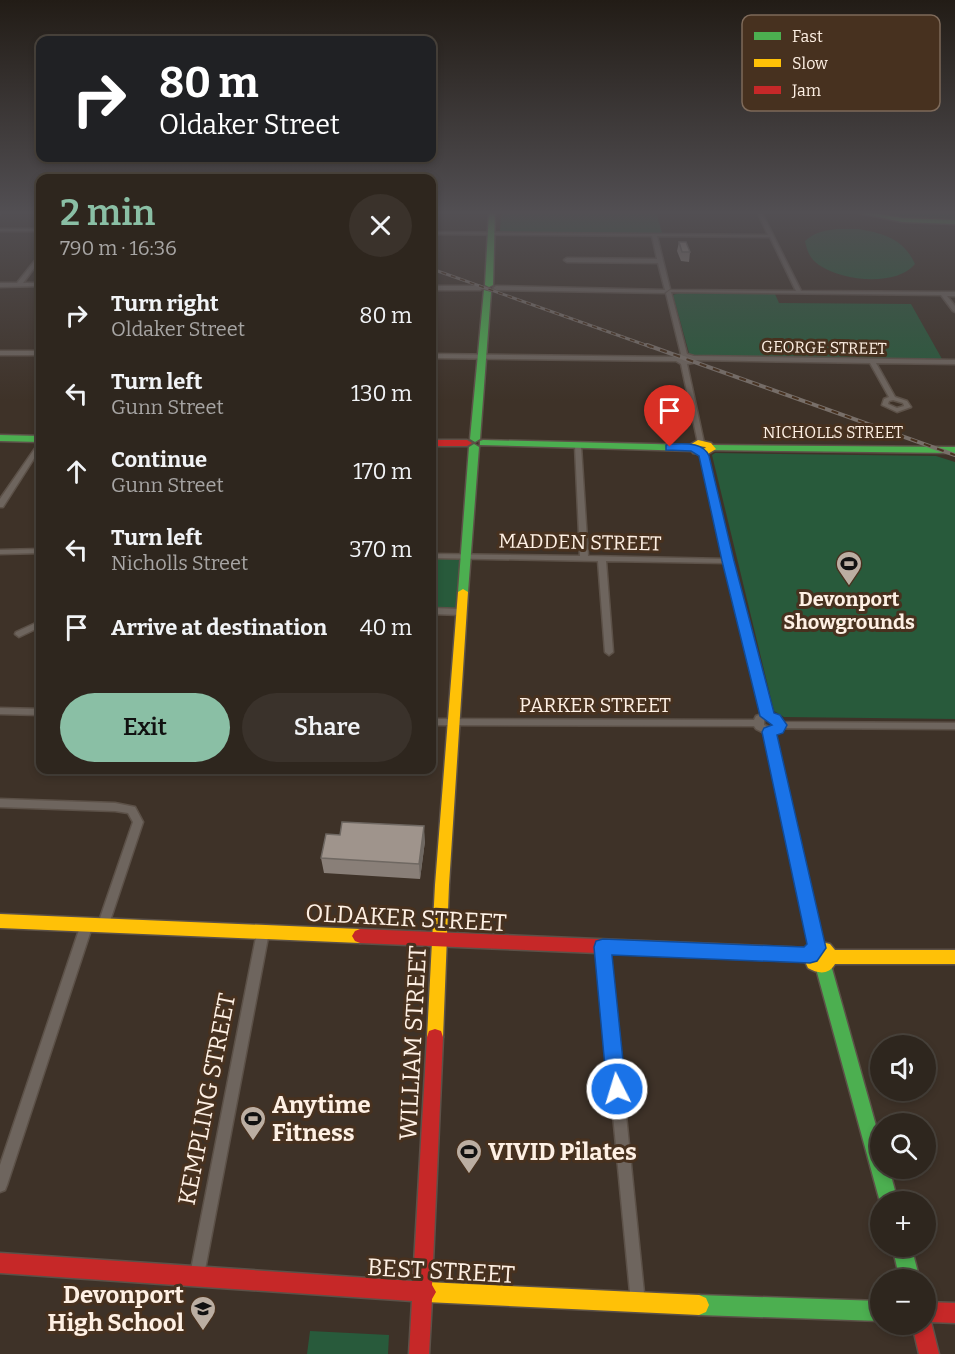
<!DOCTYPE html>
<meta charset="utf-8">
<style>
:root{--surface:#2e261e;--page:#3a322b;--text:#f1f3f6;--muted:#a7a5a4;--line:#49433c;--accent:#8abfa5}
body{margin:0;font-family:Bitter,serif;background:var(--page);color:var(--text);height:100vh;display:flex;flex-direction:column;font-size:22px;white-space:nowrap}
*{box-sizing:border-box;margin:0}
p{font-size:20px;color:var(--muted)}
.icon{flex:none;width:33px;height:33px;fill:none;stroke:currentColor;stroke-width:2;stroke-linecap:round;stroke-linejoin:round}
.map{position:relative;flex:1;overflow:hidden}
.panel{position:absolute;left:36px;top:174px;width:400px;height:600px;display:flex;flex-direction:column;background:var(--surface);border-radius:12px;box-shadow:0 3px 9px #0003,0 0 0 2px var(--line)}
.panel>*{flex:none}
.banner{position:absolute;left:36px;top:36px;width:400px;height:126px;border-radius:12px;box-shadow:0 3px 9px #0003,0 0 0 2px var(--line);background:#202124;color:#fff;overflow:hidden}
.tools{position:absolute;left:870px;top:1035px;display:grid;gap:12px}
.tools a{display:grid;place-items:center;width:66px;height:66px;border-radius:50%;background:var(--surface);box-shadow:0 3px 9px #0003,0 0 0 2px var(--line);font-size:30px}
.pin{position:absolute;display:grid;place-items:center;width:51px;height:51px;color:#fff;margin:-62px -26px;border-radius:50% 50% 50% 0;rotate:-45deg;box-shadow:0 0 6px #0007}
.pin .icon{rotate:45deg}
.me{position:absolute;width:66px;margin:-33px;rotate:355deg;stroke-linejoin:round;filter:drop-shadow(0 0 4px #0008)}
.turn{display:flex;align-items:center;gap:21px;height:126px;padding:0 24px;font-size:27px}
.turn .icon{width:78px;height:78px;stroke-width:2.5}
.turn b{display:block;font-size:42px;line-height:51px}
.round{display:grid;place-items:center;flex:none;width:63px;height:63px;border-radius:32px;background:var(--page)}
.headline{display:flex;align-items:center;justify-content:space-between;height:102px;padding:0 24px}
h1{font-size:36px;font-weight:600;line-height:45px;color:var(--accent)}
.primary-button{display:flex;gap:12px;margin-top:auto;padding:12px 24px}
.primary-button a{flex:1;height:69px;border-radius:36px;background:var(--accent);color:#111;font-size:24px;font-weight:600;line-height:69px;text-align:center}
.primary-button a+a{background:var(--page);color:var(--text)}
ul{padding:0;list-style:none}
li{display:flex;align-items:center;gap:18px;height:78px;padding:0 24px}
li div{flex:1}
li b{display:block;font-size:22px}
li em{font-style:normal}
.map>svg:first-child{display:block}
.green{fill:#285a3b}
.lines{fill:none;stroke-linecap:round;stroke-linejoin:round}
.street-casing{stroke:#5c5148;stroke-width:3}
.fast-casing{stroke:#5c5148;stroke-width:3}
.slow-casing{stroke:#5c5148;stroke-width:3}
.jam-casing{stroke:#5c5148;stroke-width:3}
.street{fill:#6e655e;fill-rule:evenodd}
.fast{fill:#4caf50;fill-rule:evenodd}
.slow{fill:#ffc107;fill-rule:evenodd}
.jam{fill:#c62828;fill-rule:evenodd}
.rail-far1-casing{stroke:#786f69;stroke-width:3}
.rail-casing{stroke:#786f69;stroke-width:4}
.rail-far1{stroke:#47311f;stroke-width:1.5;stroke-dasharray:5;stroke-linecap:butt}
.rail{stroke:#47311f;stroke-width:2;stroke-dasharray:7;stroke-linecap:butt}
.wall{fill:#897f78}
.shaded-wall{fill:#6f6862}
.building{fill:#9f948c;stroke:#6f6862;stroke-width:1.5}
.route{fill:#1a73e8;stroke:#114b97;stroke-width:1.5}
.labels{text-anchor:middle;stroke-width:6;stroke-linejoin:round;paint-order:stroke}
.far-street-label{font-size:16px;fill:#fef0e4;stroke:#47311f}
.street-label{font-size:20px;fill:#fef0e4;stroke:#47311f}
.poi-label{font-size:20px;font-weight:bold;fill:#fef0e4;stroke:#47311f}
.near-street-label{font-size:24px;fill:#fef0e4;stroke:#47311f}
.near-poi-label{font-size:24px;font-weight:bold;fill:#fef0e4;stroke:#47311f;text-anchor:start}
.key{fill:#47311f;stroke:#7e6a5a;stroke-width:1.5}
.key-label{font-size:16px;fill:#fef0e4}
</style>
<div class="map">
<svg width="955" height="1354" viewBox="0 0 955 1354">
<rect width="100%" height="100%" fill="#3e3228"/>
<path class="green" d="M501 211H656L662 233 500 232Z
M862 211H955V221L909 219Z
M858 229C883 233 904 239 915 264 896 287 842 281 819 265 810 259 807 251 805 241 820 227 839 229 858 229Z
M679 293 775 294 779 303 911 304 942 359 692 356 689 353 673 295Z
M715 453 936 456 955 462V719L784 717 774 711 712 455Z
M432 556H466L462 612 432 611Z
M310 1331 389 1335 388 1354H307Z"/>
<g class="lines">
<defs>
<path id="street" d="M0 211H4L0 214Z
M757 211H761L801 291 955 292V296H947L955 306V312L953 311 941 295 671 292 687 354 694 356 955 360V364L876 363 895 397 907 401 911 407 897 412 882 405 884 399 889 397 870 363 695 360 693 363 687 364 704 443 701 445 698 443 681 364 676 361 432 358V354L675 357 681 354 666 293 670 290 796 291 770 237 657 236 670 289 664 293 496 290 493 288 496 286 665 290 658 263 567 262 564 260 567 258 657 259 652 236 432 234V232L768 235ZM684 357 690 359 689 360H683L681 359ZM893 400 903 403 904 406 897 408 888 404 889 401Z
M0 229H40V231H0Z
M37 258H40V260L23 283H40V286L0 287V283H17Z
M432 286H480L483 288 480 290H432Z
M0 351H40V355H0Z
M40 443V449L3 507H0V499L38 444Z
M578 444 581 446 588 556 725 559 700 452 703 450 705 451 771 714 778 716 782 722 955 723V729L782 728 780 732 775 734 823 948 821 952 817 953 813 952 811 948 766 734 756 729 754 726 432 725V719L754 720 756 716 762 714 726 563 606 561 613 652 609 655 605 652 598 561 432 558V554L580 556 575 446ZM767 719 772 721 774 725 773 728H771L764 725V720Z
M40 549V553L0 554V550Z
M432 608 462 609 466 612 462 615 432 614Z
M40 621V627L19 637 15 634 16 632Z
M0 708 40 709V715L0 714Z
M0 799 115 803 135 807 143 822 108 927 104 929 100 927 98 924 133 822 128 813 115 811 0 807Z
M87 919 91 921 93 924 7 1185 5 1190 0 1192V1165L81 924 83 921Z
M263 927 267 928 269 932 204 1275 202 1280 197 1282 192 1280 190 1275 257 932 259 928Z
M603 942 607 943 609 947 645 1303 643 1308 638 1310 633 1308 631 1303 597 947 599 943Z"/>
<path id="fast" d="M489 211H495L493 285 489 287 485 285Z
M850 211H864L902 218 955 220V224L902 222Z
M484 290 491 292 480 439 475 442 470 439Z
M0 435 40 436V442L0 441Z
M483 440 693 445 698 448 693 451 480 445V441Z
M474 444 479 447 468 592 463 595 458 592 469 447Z
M711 445 955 447V453L708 450 706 448Z
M823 958 828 960 831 965 880 1140V1168H889L898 1202H880V1204V1202L815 965 818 960Z
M892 1246H911L920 1280H900Z
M699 1295 880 1301V1321L699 1315 692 1312 689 1305 692 1298Z"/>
<path id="slow" d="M698 440 711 443 716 449 706 455 693 453 688 446ZM699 446 705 447 706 448 699 449Z
M463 589 468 592 449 885 443 1037 441 1043 435 1045 429 1043 427 1037 435 885 458 592Z
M0 914 360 929 365 931 368 936 365 941 360 943 0 928Z
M817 941 830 944 835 950H955V964H835C829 975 818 974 808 968L803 957 807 946Z
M426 1282 699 1295 706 1298 709 1305 706 1312 699 1315 426 1302 419 1299 416 1292 419 1285Z"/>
<path id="jam" d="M432 440H467L472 443 467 446H432Z
M360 929 810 948 815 950 818 955 815 960 810 962 360 943 355 941 352 936 355 931Z
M435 1029 441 1031 443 1037 432 1285 436 1292 432 1299 429 1354H409L412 1301 0 1273V1253L413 1281 427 1037 429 1031Z
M926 1302 955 1303V1323L931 1322 939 1354H919L912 1324H926Z"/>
</defs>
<use href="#street" class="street-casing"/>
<use href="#fast" class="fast-casing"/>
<use href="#slow" class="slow-casing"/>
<use href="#jam" class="jam-casing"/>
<use href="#street" class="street"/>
<use href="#fast" class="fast"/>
<use href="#slow" class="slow"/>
<use href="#jam" class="jam"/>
<defs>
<path id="rail-far1" d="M432 269 651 347"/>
<path id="rail" d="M647 345 955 455"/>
</defs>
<use href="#rail-far1" class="rail-far1-casing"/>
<use href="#rail" class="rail-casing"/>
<use href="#rail-far1" class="rail-far1"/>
<use href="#rail" class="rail"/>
</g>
<path class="wall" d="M679 242 690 252 689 262 681 261 677 251Z
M425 841 420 879 324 873 321 858Z"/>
<path class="shaded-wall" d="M424 826 425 841 420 879 419 864Z"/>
<path class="building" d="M679 242H686L690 252H682Z
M342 822 424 826 419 864 321 858 326 834 340 835Z"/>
<linearGradient id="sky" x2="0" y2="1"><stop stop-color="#221c16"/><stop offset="0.53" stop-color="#524f53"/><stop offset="1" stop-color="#524f53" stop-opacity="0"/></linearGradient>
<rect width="955" height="401" fill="url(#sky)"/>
<path class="route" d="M670 444C683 444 703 441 709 456L734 561 774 713 780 715 787 725 783 733 777 735 826 948 817 961 810 963 612 955 626 1089 624 1096 617 1099 610 1096 607 1089 594 947 596 941 603 939 804 947 807 944 762 732 764 728 772 725 760 716 722 561 699 456 691 451 666 450V445Z"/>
<defs>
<symbol id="stadium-pin" viewBox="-11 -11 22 30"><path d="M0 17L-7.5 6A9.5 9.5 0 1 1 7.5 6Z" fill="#bbaea2" stroke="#47311f"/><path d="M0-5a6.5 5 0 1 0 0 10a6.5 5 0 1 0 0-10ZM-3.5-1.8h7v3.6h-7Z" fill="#111"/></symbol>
<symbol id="school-pin" viewBox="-11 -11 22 30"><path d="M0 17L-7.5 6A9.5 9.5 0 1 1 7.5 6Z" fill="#bbaea2" stroke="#47311f"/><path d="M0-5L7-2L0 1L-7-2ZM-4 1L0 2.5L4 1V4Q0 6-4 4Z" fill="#111"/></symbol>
</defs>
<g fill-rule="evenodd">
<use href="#stadium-pin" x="834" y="549" width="30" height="40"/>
<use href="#stadium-pin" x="238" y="1104" width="30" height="40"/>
<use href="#stadium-pin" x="454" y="1137" width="30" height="40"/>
<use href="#school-pin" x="188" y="1294" width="30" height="40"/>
</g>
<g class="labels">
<g class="far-street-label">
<text transform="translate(824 347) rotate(1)" y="6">GEORGE STREET</text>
<text x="833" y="438">NICHOLLS STREET</text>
</g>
<g class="street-label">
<text transform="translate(580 542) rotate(1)" y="7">MADDEN STREET</text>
<text x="595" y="712">PARKER STREET</text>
</g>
<g class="poi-label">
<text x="849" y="606">Devonport<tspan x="849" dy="23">Showgrounds</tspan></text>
</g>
<g class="near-street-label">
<text transform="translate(406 918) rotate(3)" y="8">OLDAKER STREET</text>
<text transform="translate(413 1043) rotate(-87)" y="8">WILLIAM STREET</text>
<text transform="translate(207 1099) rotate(-79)" y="8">KEMPLING STREET</text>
<text transform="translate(441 1271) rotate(3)" y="8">BEST STREET</text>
</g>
<g class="near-poi-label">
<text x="272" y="1113">Anytime<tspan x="272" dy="28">Fitness</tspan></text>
<text x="488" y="1160">VIVID Pilates</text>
<text x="184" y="1303" text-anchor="end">Devonport<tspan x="184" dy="28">High School</tspan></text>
</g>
</g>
<rect x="742" y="15" width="198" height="96" rx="9" class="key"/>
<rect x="754" y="32" width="27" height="8" fill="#4caf50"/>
<rect x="754" y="59" width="27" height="8" fill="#ffc107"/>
<rect x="754" y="86" width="27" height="8" fill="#c62828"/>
<g class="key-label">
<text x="792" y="42">Fast</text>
<text x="792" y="69">Slow</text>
<text x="792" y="96">Jam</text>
</g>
</svg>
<div class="tools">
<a><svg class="icon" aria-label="sound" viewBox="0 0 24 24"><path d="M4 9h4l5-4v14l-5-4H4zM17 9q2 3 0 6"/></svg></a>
<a><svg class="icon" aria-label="search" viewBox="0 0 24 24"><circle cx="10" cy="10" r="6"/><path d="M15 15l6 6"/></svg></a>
<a>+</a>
<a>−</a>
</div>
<div class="pin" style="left:670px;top:447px;background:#d93025"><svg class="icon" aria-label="arrive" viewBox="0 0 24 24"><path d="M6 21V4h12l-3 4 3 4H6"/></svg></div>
<svg class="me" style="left:617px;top:1089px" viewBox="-20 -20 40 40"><circle r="17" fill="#1a73e8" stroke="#fff" stroke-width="3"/><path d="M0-11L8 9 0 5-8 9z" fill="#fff"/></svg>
<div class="banner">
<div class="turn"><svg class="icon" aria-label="right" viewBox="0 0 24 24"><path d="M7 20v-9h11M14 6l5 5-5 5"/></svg><div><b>80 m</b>Oldaker Street</div></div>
</div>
<section class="panel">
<div class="headline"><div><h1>2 min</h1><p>790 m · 16:36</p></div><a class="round"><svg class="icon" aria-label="close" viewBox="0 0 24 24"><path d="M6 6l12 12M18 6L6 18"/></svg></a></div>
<ul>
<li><svg class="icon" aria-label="right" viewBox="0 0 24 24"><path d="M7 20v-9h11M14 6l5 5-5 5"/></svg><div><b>Turn right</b><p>Oldaker Street</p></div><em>80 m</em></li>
<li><svg class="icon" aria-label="left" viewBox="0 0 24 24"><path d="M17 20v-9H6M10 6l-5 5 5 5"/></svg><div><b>Turn left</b><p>Gunn Street</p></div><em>130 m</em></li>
<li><svg class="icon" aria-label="ahead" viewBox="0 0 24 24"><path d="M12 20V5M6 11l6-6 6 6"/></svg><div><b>Continue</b><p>Gunn Street</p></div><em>170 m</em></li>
<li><svg class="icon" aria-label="left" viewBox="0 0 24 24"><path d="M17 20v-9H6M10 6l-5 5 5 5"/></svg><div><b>Turn left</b><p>Nicholls Street</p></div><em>370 m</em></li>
<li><svg class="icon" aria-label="arrive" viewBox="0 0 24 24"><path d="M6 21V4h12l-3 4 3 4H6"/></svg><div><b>Arrive at destination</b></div><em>40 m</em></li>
</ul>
<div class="primary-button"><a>Exit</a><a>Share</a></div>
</section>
</div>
